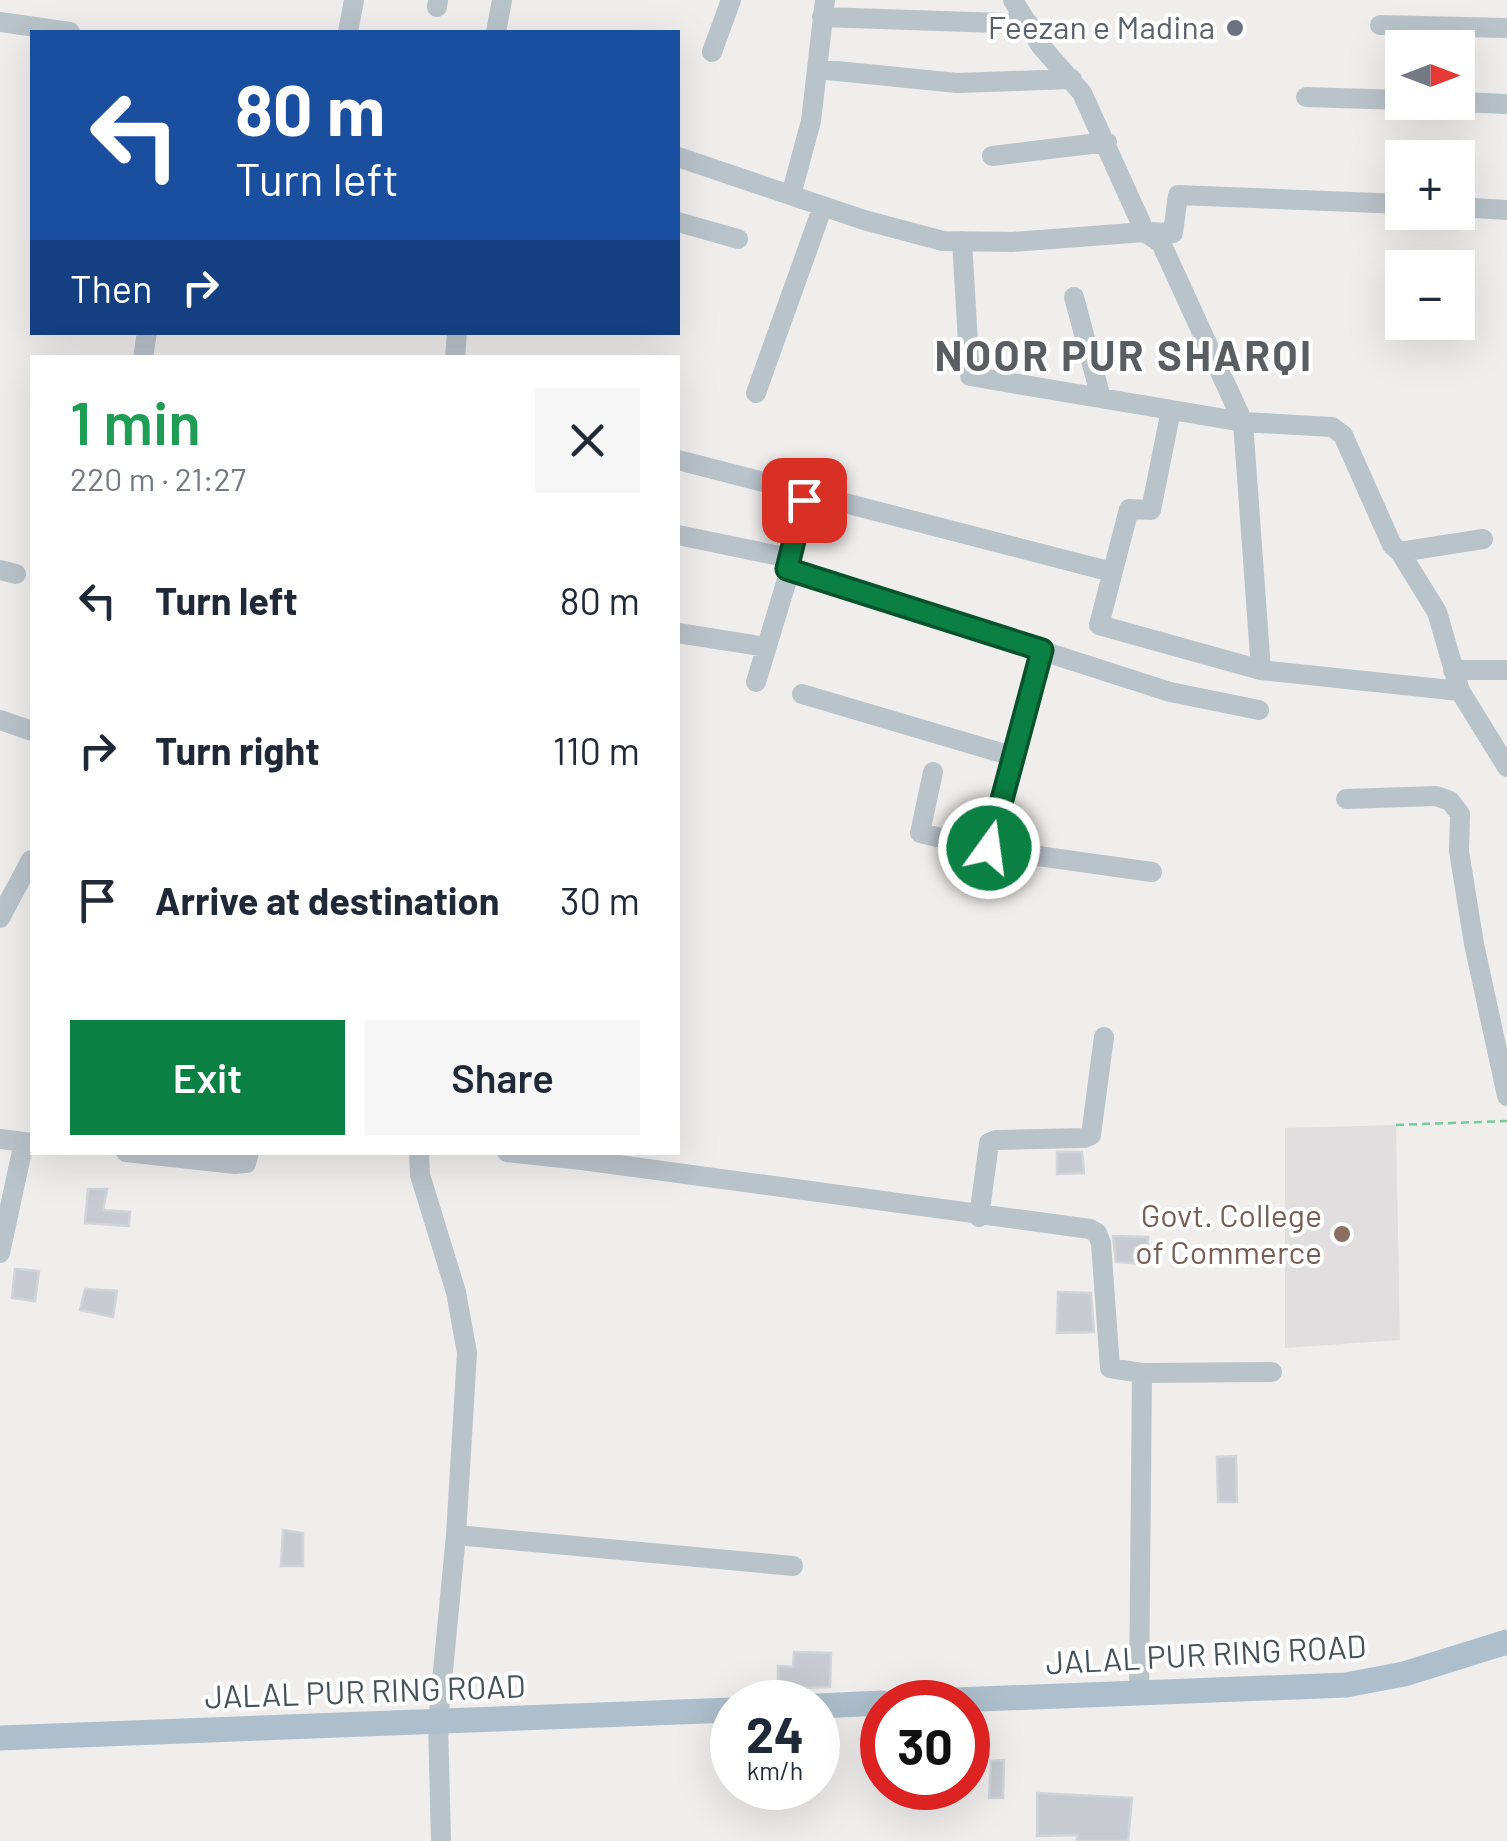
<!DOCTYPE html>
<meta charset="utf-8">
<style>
:root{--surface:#fff;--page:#f6f6f7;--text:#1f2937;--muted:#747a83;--accent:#0b8043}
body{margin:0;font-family:Barlow,sans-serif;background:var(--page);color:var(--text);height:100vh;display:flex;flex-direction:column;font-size:38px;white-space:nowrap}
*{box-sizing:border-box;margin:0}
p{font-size:32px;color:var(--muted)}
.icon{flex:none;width:55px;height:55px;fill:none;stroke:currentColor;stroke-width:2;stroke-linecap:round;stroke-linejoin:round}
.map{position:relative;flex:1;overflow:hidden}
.sheet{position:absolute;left:30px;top:355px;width:650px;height:800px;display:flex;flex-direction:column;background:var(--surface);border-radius:0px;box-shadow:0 10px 40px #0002}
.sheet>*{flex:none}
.hud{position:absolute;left:30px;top:30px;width:650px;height:305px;border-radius:0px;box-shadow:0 10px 40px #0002;background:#1a4fa0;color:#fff;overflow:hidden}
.needle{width:65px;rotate:90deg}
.buttons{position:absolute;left:1385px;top:30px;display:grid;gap:20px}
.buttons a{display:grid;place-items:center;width:90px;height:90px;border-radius:0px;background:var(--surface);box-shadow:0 10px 40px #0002;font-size:50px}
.speed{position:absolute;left:710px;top:1680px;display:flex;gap:20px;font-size:50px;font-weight:700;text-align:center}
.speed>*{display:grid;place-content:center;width:130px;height:130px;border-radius:50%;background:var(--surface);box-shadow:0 10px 40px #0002;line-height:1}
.speed small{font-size:25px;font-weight:400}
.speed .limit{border:15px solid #d22;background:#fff;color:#111}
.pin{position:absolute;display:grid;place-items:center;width:85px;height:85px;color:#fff;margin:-42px;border-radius:20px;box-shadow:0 5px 15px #0006}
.me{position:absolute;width:110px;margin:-55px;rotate:14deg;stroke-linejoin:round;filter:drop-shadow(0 0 8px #0008)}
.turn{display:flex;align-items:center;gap:35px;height:210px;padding:0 40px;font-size:45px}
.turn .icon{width:130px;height:130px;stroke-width:2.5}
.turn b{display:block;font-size:70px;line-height:85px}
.then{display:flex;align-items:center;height:95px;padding:0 40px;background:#0003;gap:20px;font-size:38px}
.round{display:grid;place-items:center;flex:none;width:105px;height:105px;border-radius:0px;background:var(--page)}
.summary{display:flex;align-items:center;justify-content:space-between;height:170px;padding:0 40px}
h1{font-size:60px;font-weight:600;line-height:75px;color:#1e9e55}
.primary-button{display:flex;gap:20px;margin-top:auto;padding:20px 40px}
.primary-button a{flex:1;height:115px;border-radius:0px;background:var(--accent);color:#fff;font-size:40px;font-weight:600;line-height:115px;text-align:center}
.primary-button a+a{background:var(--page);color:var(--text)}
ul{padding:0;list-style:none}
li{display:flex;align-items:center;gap:30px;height:150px;padding:0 40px}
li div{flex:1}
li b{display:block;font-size:38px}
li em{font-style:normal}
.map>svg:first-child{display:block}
.education{fill:#e1dedf}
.building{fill:#c7cbd0;stroke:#d1d4d9;stroke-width:2.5}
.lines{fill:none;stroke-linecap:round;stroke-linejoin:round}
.path{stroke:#75cb9a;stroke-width:2.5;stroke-dasharray:8 5;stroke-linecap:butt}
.minor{stroke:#b9c3ca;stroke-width:20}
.major{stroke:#adbfcc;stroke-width:25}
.route-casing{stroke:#07532c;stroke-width:25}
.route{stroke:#0b8043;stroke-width:18}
.worship-dot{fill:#6b7280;stroke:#fff;stroke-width:4}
.education-dot{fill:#8d6e63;stroke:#fff;stroke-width:4}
.labels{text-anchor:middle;stroke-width:8;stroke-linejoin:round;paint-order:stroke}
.worship-label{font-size:32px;fill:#5b616d;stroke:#fff;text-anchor:end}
.education-label{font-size:32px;fill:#785e54;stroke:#fff;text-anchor:end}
.street-label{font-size:32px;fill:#46525a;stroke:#fff}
.district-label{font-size:42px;font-weight:bold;letter-spacing:2.5px;fill:#5a5e62;stroke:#fff}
</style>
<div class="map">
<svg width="1507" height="1841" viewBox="0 0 1507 1841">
<rect width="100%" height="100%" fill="#f0eded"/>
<path class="education" d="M1396 1125 1400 1340 1285 1348V1128Z"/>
<path class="building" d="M1057 1152H1082L1084 1173 1057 1174Z
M88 1189H107L103 1210 130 1212 129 1226 85 1223Z
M1113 1236 1148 1237V1264L1116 1262Z
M15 1269 39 1271 35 1301 12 1298Z
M85 1289 117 1291 113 1317 80 1310Z
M1058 1292 1091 1293 1094 1332 1057 1333Z
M1236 1456 1237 1502H1218L1217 1457Z
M283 1530 303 1533V1566H281Z
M794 1652 831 1653 830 1687 778 1689V1666L793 1667Z
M1004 1760 1003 1798H989L991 1761Z
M1037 1793 1132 1798 1128 1841H1077V1835L1037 1836Z"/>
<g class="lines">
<path class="path" d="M1396 1125 1507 1121"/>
<path class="minor" d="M1013 0 1041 46 1082 93 1145 232 1161 243 1243 422 1332 427 1343 435 1392 545 1400 552 1437 612 1460 691 1507 767
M437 7 438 0
M822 17 1029 24
M0 22 70 32
M1380 25 1507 28
M348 32 354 0
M496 32 502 0
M712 52 731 0
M817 69 957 83 1072 79
M1306 97 1402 100
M1458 102 1507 104
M992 156 1107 142
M678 157 864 220 943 241 1012 242 1145 232 1173 233 1178 195 1402 204
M791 195 811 121 825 0
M1458 207 1507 210
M678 222 738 239
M962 241 970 376 1243 422 1261 670
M1074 297 1101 398
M143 358 147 332
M455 358 457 332
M756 393 823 206
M1171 410 1151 510 1129 509 1099 625 1261 670 1460 691
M678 460 1112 572
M806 496 787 569 1170 692 1259 710
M678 535 789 558
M1400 552 1483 539
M0 570 16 574
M678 633 766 647
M1453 670H1507
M756 682 790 570
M802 694 1012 756
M0 720 32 731
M933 772 920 833 989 849 1152 872
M1346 799 1436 796 1450 801 1460 814 1459 851 1474 944 1507 1096
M989 849 1042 650
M0 918 31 860
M0 1139 32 1143
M126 1152 235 1164 246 1163 249 1152
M419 1152 420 1175 456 1292 467 1353 456 1535 438 1723 441 1841
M507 1152 582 1160 1090 1229 1097 1233 1101 1243 1110 1368 1142 1373 1272 1372
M979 1217 989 1143 996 1140 1084 1138 1091 1135 1104 1037
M0 1253 24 1142
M456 1535 793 1566
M1139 1693 1142 1373"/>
<path class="major" d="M903 1702 1346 1685 1404 1674 1507 1642
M818 1706 882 1703
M0 1738 732 1710"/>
</g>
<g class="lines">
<defs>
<path id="route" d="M804 500 787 569 1042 650 989 848"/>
</defs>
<use href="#route" class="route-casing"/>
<use href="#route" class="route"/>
</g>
<circle class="worship-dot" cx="1235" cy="28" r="10"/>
<circle class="education-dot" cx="1342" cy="1234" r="10"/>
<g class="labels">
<g class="worship-label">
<text x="1215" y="39">Feezan e Madina</text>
</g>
<g class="education-label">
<text x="1322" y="1227">Govt. College<tspan x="1322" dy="37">of Commerce</tspan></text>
</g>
<g class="street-label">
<text transform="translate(1206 1655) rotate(-3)" y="11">JALAL PUR RING ROAD</text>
<text transform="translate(365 1692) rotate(-2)" y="11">JALAL PUR RING ROAD</text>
</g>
<g class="district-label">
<text x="1124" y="371">NOOR PUR SHARQI</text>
</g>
</g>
</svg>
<div class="buttons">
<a><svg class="needle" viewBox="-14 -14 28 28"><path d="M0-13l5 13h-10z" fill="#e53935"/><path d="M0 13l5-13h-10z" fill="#747a83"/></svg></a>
<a>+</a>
<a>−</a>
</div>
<div class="speed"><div>24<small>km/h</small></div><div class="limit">30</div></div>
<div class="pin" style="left:804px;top:500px;background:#d93025"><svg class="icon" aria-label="arrive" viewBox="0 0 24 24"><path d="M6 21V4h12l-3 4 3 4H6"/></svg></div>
<svg class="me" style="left:989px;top:848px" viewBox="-20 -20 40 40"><circle r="17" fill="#0b8043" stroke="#fff" stroke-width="3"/><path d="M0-11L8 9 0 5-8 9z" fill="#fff"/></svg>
<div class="hud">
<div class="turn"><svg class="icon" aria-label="left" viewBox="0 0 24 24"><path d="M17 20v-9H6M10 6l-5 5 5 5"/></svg><div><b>80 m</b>Turn left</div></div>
<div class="then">Then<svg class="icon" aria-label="right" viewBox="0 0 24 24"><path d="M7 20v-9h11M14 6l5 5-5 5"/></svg></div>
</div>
<section class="sheet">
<div class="summary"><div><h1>1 min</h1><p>220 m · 21:27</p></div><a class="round"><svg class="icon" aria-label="close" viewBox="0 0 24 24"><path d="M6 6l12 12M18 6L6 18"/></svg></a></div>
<ul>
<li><svg class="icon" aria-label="left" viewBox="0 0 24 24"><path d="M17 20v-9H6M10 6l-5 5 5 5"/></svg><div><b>Turn left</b></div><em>80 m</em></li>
<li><svg class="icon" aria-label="right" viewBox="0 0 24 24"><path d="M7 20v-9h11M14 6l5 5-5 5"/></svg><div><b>Turn right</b></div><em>110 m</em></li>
<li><svg class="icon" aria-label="arrive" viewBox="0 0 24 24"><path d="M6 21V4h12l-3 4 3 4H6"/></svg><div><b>Arrive at destination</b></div><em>30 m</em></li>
</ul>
<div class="primary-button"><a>Exit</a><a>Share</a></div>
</section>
</div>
